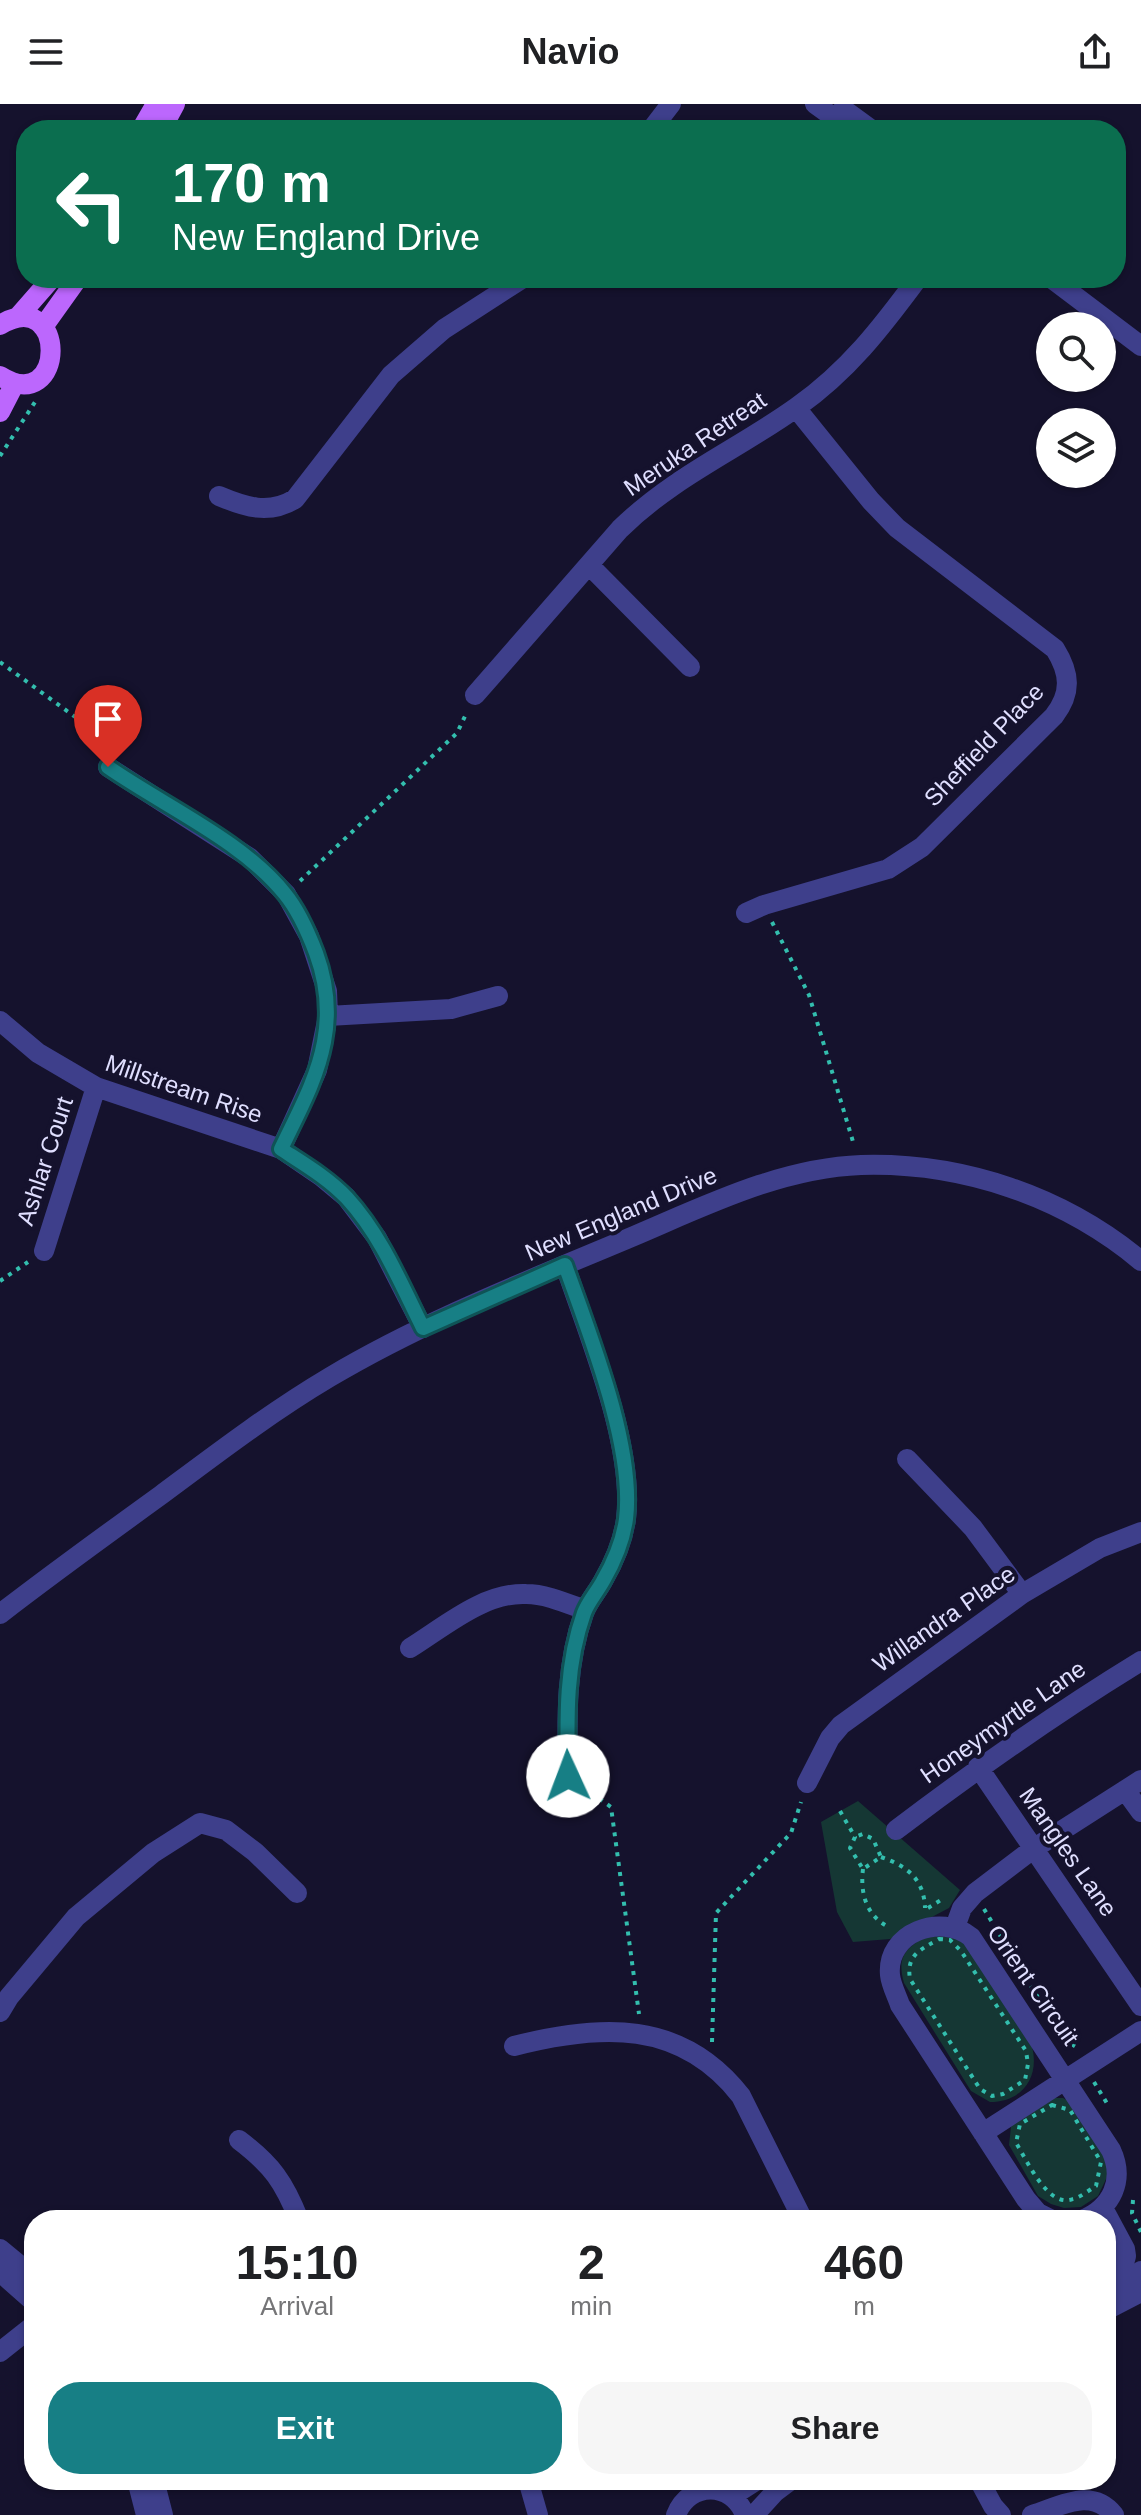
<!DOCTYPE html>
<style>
:root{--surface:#fff;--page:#f6f6f6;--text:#202124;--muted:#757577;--accent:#177f85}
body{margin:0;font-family:Helvetica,sans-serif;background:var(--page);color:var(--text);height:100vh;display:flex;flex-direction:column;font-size:30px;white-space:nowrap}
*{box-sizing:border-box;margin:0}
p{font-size:26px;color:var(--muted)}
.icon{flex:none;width:44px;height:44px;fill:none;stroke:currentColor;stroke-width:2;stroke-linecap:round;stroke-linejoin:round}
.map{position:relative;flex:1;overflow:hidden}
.details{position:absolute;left:24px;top:2106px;width:1092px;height:280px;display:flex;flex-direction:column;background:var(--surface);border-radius:32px;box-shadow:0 2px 6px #0004}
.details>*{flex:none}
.top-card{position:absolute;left:16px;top:16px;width:1110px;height:168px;border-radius:32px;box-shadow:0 2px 6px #0004;background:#0b6e4f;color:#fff;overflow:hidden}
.buttons{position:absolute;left:1036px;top:208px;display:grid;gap:16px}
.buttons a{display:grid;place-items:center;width:80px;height:80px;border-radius:50%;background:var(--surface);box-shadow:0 2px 6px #0004;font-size:40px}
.pin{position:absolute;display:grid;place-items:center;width:68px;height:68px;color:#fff;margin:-82px -34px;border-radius:50% 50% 50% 0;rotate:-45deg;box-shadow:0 0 8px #0007}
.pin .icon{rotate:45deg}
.me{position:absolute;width:88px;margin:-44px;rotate:358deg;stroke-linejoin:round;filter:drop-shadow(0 0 6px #0008)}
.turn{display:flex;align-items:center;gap:28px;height:168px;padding:0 24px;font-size:36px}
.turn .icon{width:104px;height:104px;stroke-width:2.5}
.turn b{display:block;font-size:56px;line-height:68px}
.eta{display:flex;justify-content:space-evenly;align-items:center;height:136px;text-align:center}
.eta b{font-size:48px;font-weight:700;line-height:56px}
.button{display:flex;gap:16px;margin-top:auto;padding:16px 24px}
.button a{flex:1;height:92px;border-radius:32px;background:var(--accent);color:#fff;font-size:32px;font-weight:700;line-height:92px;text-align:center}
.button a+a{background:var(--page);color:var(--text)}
header{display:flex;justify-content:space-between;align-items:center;height:104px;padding:0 24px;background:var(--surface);font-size:36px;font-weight:700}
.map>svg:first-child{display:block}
.green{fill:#153734}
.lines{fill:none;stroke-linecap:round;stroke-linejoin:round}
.path{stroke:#33beae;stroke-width:4;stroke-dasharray:4 6;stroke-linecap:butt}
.minor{stroke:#3e3f8b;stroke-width:20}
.major{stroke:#bc67fd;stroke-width:20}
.route-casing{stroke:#0f5356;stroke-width:20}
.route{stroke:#177f85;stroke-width:14}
.labels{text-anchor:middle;stroke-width:8;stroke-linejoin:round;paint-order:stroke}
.street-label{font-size:24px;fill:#e0dfff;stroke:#15122d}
</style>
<header><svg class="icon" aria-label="menu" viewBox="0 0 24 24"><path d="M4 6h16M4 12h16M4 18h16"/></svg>Navio<svg class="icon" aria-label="share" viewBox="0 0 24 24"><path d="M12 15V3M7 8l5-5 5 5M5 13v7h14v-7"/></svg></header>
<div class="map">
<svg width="1141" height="2411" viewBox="0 0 1141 2411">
<rect width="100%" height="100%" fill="#15122d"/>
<path class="green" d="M858 1697 960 1786 949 1804 890 1835 853 1838 837 1808 821 1718Z
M929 1830 963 1835 1032 1943C1040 1973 1022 1998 990 1998L971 1987 904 1879C896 1851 907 1844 929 1830Z
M1051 1994H1063L1074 2000 1108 2058 1107 2073 1098 2092 1081 2103 1064 2104 1051 2100 1038 2092 1009 2041 1011 2023 1016 2015Z"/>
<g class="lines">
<path class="path" d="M0 352 35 298
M0 558 93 626 101 646
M300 777 457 629 467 608
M772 818 809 891 854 1041
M0 1177 28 1158
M583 1683 611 1703 639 1910
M840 1707 855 1733 850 1744 863 1765 881 1753 873 1735 863 1730 855 1733
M881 1753C907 1762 924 1775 925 1804
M863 1765C860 1789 866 1812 889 1823
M928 1804 944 1794
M984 1805 1048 1910
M939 1835 950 1836 961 1847 1026 1947 1028 1960 1025 1976 1003 1990 992 1992 980 1985 910 1875C906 1851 920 1846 939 1835Z
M1063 1935 1078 1944
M712 1938 716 1809 791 1729 801 1698
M1094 1978 1108 2001
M1052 2001 1070 2006 1101 2058 1096 2082C1089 2086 1081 2093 1073 2095 1048 2105 1027 2056 1016 2039L1020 2020Z
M1133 2096 1132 2109 1141 2128"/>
<path class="minor" d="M815 0 851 26
M843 5 872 26
M651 26 671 0
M1051 174 1141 242
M219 392C245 403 269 411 295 395L391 271 444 225 523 174
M589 461 690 563
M475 591 620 425C674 372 737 346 797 303 848 267 881 224 918 174
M108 663 250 754 286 790 309 832 327 887 328 912 317 966 281 1045
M746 809 764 801 888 765 922 743 1054 612C1072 589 1070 569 1055 545L897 424 871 397 796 304
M328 912 451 905 498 892
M0 917 38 949 96 983 281 1045 322 1073 346 1093 377 1134 423 1224
M44 1147 96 983
M565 1161C588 1231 635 1341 626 1415 623 1437 614 1458 603 1477 597 1488 588 1498 584 1509 565 1562 567 1617 568 1672
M907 1355 973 1424 1022 1490
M0 1510C53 1469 107 1430 161 1391 216 1350 271 1308 330 1273 426 1216 532 1175 634 1132 707 1101 781 1064 861 1061 962 1058 1063 1092 1141 1157
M410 1544C444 1523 484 1488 526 1490 546 1490 566 1499 585 1506
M978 1663 1141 1902
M807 1679 830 1634 841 1621 1022 1490 1100 1444 1141 1428
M1125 1686 1141 1708
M896 1726C975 1666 1056 1609 1141 1557
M955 1823 962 1804 975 1789 1033 1745 1141 1676
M0 1908 9 1893 76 1813 153 1749 200 1719 226 1726 255 1748 297 1789
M514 1942C600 1920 681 1915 741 1992L803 2116
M983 2029 1141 1927
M239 2036C272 2061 284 2078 299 2116
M1103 2104 1125 2145 1126 2152 1123 2163
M1052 2116 1038 2109 1026 2095 900 1901C897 1892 891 1881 890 1871 886 1828 941 1809 971 1833L1111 2046C1125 2076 1112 2104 1082 2116
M0 2145 34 2173
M1106 2156 1112 2162 1123 2163 1141 2185
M0 2168 34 2198
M1106 2186 1141 2167
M1106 2206 1141 2188
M0 2248 34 2221
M137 2376 146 2411
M154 2376 163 2411
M528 2376 538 2411
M979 2376 993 2402 1001 2411
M732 2392 757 2376
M676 2411C689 2377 732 2377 745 2411
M754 2411 775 2388 791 2376
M1032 2411C1061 2402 1092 2383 1114 2411"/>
<path class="major" d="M141 26 156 0
M161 26 175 0
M17 214 52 174
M0 221C68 180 67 314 0 272
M43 223 78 174
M0 308 15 279"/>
</g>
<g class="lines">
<defs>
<path id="route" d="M108 663C164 702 243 737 285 790 299 807 308 828 316 849 327 879 330 907 324 938 317 976 297 1011 281 1045 304 1060 328 1074 347 1094 381 1131 401 1180 423 1224L565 1161C589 1229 635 1343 626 1415 623 1437 614 1458 603 1477 597 1488 588 1498 584 1509 565 1562 567 1617 568 1672"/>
</defs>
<use href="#route" class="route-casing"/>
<use href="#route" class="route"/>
</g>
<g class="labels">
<g class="street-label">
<text transform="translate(695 340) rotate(-34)" y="8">Meruka Retreat</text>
<text transform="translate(984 641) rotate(-46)" y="8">Sheffield Place</text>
<text transform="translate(184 985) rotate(19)" y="8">Millstream Rise</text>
<text transform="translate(45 1057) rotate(-72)" y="8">Ashlar Court</text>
<text transform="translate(621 1110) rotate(-23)" y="8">New England Drive</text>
<text transform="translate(944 1515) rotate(-35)" y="8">Willandra Place</text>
<text transform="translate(1003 1618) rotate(-35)" y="8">Honeymyrtle Lane</text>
<text transform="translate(1068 1748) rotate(55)" y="8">Mangles Lane</text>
<text transform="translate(1033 1881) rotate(55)" y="8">Orient Circuit</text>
</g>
</g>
</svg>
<div class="buttons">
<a><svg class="icon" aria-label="search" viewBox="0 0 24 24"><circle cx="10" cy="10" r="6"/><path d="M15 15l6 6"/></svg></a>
<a><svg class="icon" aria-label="layers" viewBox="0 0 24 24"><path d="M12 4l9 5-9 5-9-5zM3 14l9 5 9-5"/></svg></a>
</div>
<div class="pin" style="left:108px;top:663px;background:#d93025"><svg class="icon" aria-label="arrive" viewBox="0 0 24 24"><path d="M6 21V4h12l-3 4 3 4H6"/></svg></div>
<svg class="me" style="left:568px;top:1672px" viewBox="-20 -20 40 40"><circle r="19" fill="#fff"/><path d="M0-13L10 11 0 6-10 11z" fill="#177f85"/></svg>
<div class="top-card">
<div class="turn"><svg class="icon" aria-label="left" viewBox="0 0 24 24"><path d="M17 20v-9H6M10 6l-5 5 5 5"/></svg><div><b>170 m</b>New England Drive</div></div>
</div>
<section class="details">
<div class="eta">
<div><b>15:10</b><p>Arrival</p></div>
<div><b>2</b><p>min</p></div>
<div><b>460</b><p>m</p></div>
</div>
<div class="button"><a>Exit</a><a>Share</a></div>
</section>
</div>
